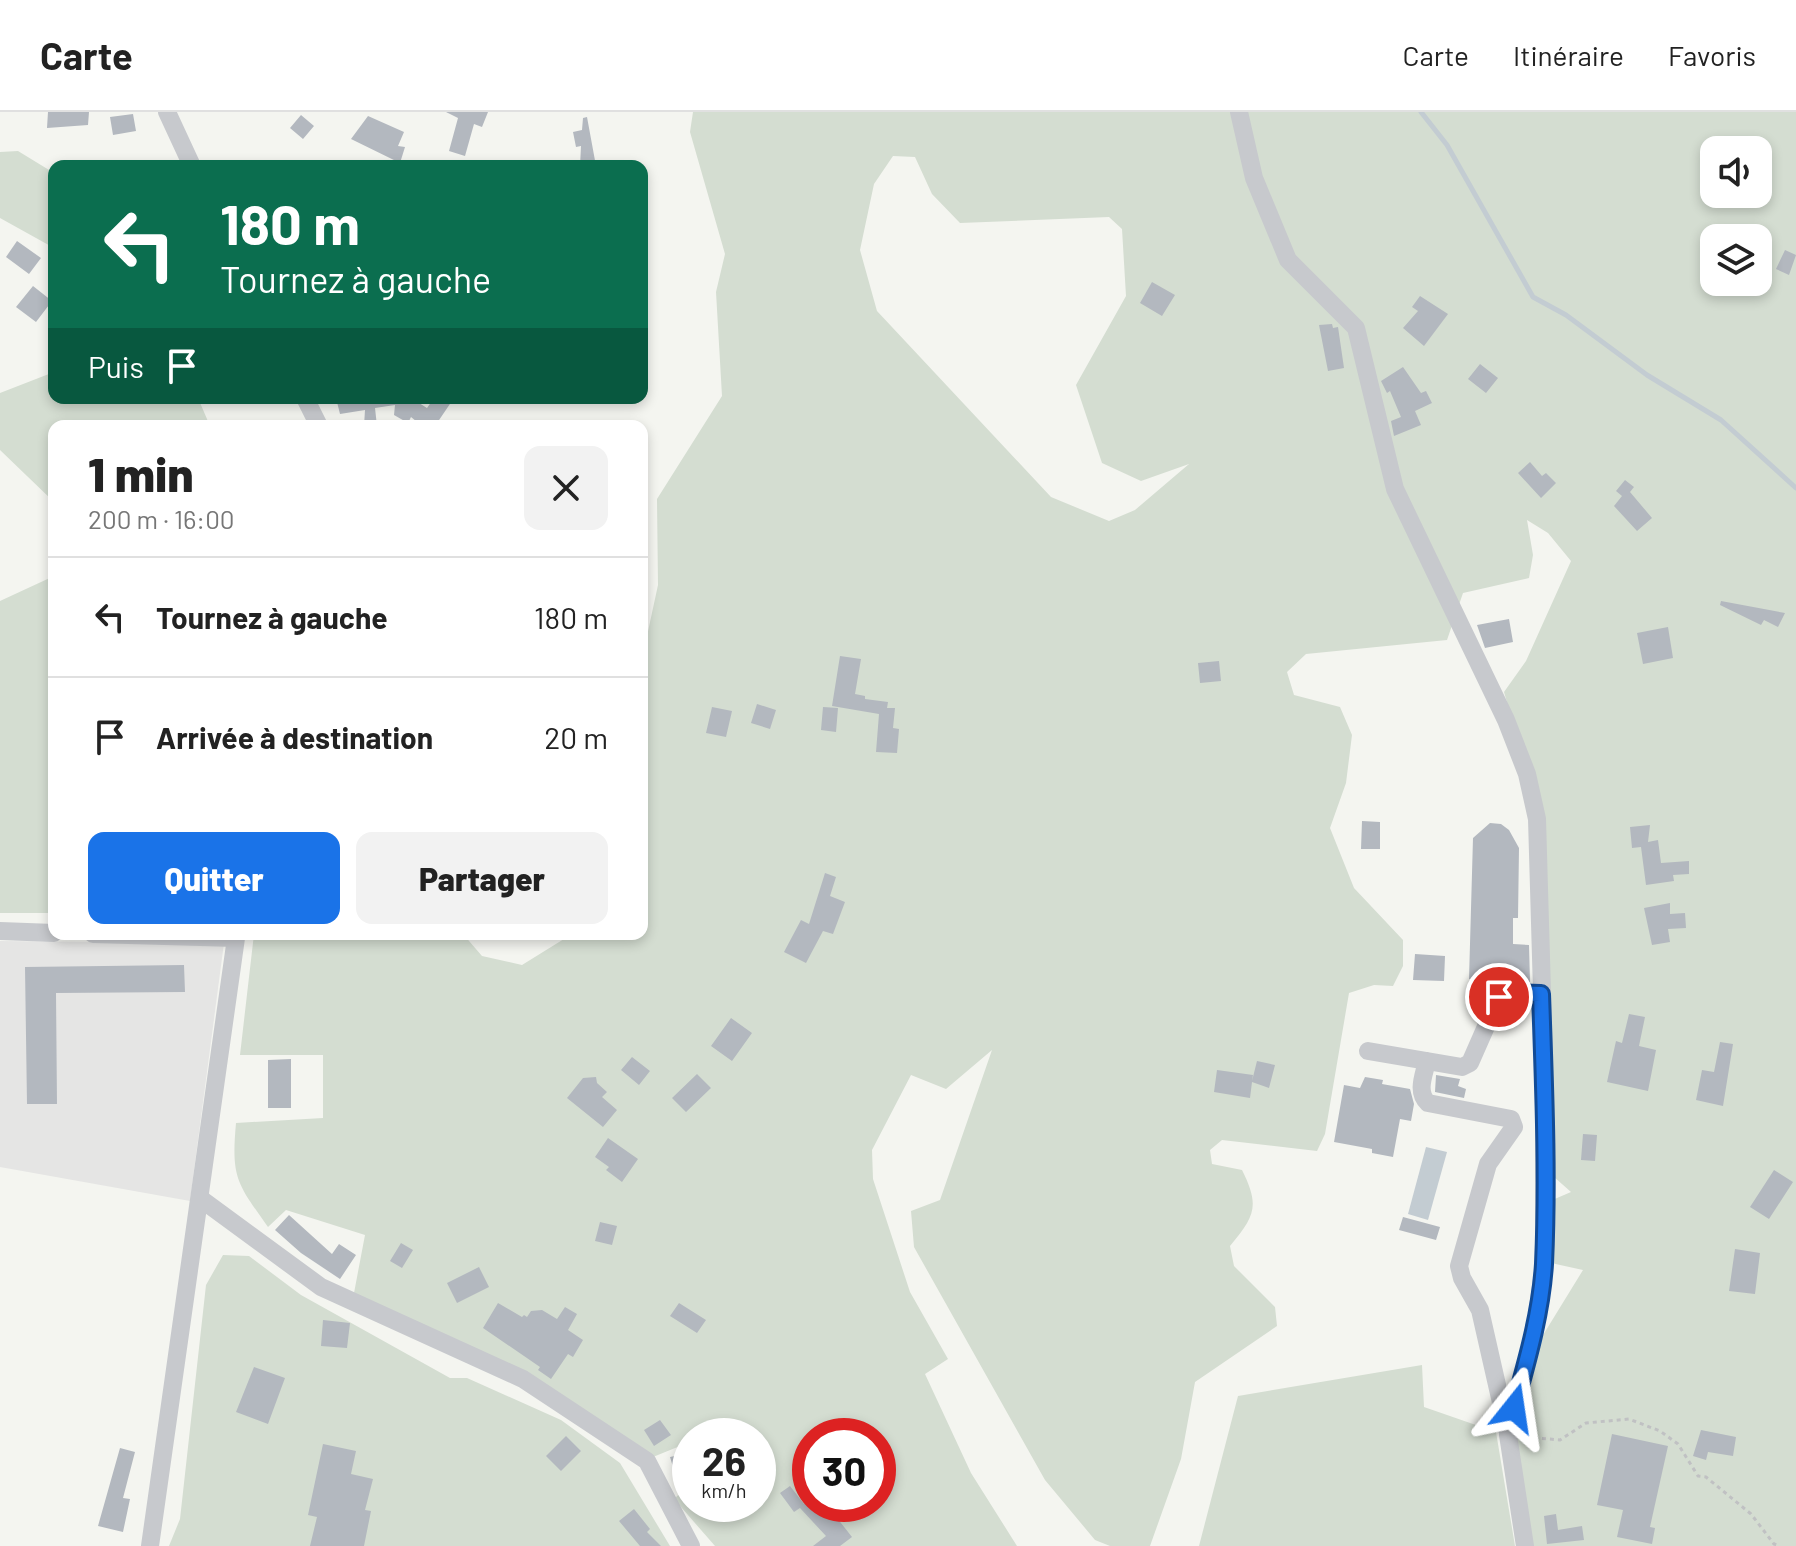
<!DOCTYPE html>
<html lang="fr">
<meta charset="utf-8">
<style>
:root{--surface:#fff;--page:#f2f2f2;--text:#222;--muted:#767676;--line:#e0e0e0;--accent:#1a73e8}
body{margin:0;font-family:Barlow,sans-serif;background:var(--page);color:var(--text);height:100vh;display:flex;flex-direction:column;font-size:30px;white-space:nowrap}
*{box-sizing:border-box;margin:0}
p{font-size:26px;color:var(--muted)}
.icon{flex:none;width:44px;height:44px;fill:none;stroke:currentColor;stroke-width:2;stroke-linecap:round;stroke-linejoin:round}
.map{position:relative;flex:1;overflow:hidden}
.side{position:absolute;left:48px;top:308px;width:600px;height:520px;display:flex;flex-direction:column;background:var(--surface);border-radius:16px;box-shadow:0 4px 12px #0003}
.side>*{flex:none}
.banner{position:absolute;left:48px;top:48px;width:600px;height:244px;border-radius:16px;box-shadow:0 4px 12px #0003;background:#0b6e4f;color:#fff;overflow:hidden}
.tools{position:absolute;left:1700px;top:24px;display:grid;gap:16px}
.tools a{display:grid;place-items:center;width:72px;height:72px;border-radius:16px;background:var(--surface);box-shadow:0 4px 12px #0003;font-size:40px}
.speed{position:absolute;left:672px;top:1306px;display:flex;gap:16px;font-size:40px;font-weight:700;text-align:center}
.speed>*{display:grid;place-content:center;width:104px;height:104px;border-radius:50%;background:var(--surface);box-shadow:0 4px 12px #0003;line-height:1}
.speed small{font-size:20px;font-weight:400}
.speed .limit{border:12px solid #d22;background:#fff;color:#111}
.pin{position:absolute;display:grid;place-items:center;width:68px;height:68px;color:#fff;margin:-34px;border:4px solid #fff;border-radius:50%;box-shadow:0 2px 8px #0007}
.me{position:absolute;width:88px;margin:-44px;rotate:15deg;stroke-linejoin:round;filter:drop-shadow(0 0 6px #0008)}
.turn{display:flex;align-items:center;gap:28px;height:168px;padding:0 40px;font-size:36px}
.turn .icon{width:104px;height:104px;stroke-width:2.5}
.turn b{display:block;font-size:56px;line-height:68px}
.then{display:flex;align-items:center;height:76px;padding:0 40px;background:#0003;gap:16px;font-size:30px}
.round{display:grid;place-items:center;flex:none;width:84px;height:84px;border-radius:16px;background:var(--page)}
.overview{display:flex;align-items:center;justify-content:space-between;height:136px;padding:0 40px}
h1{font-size:48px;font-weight:800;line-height:60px}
.action{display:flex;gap:16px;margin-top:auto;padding:16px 40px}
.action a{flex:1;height:92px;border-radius:16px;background:var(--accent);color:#fff;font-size:32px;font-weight:800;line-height:92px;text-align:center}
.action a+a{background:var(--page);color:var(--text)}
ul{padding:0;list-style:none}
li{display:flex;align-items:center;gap:24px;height:120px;padding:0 40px;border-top:2px solid var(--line)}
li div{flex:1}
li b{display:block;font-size:30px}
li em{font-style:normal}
header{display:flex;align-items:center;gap:48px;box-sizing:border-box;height:112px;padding:0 40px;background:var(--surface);border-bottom:2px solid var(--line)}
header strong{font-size:38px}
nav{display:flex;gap:44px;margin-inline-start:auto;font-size:28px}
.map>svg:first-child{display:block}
.built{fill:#e5e5e4}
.green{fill:#d4ddd1;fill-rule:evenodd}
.water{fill:#c3ccd2}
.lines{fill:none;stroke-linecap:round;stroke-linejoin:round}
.stream{stroke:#c3ccd2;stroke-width:5}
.building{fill:#b3b8bf}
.path{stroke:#c0c1c3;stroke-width:3;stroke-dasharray:4 4;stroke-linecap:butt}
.minor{stroke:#c7c9cd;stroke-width:18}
.route-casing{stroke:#114b97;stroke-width:20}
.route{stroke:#1a73e8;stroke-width:14}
</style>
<header>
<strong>Carte</strong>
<nav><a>Carte</a><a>Itinéraire</a><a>Favoris</a></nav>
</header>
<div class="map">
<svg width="1796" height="1434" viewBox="0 0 1796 1434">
<rect width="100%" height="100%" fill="#f4f5f0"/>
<path class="built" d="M0 829 224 831 190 1089 0 1055Z"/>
<path class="green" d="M693 0H1796V1434H1533L1515 1324 1532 1241 1583 1158 1551 1151 1550 1089 1571 1080 1536 1049 1545 720 1504 580 1526 549 1571 449 1548 421 1527 408 1533 443 1529 466 1463 481 1447 528 1306 542 1287 560 1294 583 1340 595 1352 623 1346 671 1330 716 1354 776 1403 828V854L1393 874 1374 873 1349 881 1325 1022 1317 1039 1222 1028 1210 1038 1212 1052 1242 1058C1260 1094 1255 1104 1230 1134L1234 1154 1275 1195 1277 1214 1195 1270 1181 1347 1150 1434H1110L1095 1428 1045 1368 914 1135 911 1099 940 1088 992 938 946 977 911 963 872 1038 873 1067 910 1180 948 1247 925 1262 971 1361 1017 1434H715L674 1387 690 1372V1392H758V1324H690V1337L680 1334 653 1345 354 1181 365 1123 286 1098 268 1115C237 1071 231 1066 236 1011L323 1006V943H240L254 822H463L482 844 522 853 572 822H642V534L647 524 658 473 657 387 722 284 716 180 725 142 690 20ZM1714 38H1758V82H1714ZM893 44 915 45 932 82 960 111 1109 105 1122 117 1126 184 1076 273 1102 351 1141 369 1189 352 1135 398 1109 409 1051 385 877 199 860 138 874 72ZM1714 126H1758V170H1714ZM810 1324H878V1392H810Z
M18 39 54 61V136L0 106V40Z
M54 260V286H198L210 314H54V390L0 338V281Z
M54 464V801H0V489Z
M223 1143 249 1144 301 1183 450 1266H467L561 1308 620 1351 670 1434H169L180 1407 206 1173Z
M1422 1253 1424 1295 1496 1320 1515 1434H1199L1238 1284Z"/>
<path class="water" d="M1426 1035 1447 1040 1428 1108 1408 1102Z"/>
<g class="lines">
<path class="stream" d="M1421 0 1447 33 1533 185 1566 203 1647 263 1721 308 1796 376"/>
</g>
<path class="building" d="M48 0H89L88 13 47 16Z
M446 0H488L482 15 474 12 465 44 449 39 458 6Z
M133 2 136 19 113 23 110 5Z
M301 3 314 14 303 27 290 16Z
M368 4 404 20 398 34 405 35 400 51 351 27Z
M587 5 596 54H580L581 34 576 35 573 20 582 18 583 6Z
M17 129 41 146 29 162 6 145Z
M1785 138 1796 143 1789 163 1776 157Z
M1152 170 1175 183 1162 204 1140 191Z
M33 174 52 189 36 210 16 195Z
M1420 184 1448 202 1424 234 1403 216 1418 199 1412 195Z
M1332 212 1333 216 1338 215 1344 256 1328 259 1319 213Z
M1480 252 1498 266 1486 281 1468 267Z
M1403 255 1421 281 1426 279 1432 291 1415 299 1421 313 1394 324 1391 309 1401 305 1390 279 1387 281 1381 269Z
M336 286H395V291V286H411L427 296 434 286H454L435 314H422L411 305 408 311 394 303 395 293 375 296 377 314H364L365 298 340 302Z
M1530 350 1542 364 1546 361 1556 371 1541 386 1518 361Z
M1625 368 1634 375 1630 380 1652 406 1637 419 1614 394 1622 384 1616 379Z
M1721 489 1785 501 1778 515 1764 508 1761 513 1720 493Z
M1509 507 1513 530 1485 536 1477 513Z
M1668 515 1673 546 1643 552 1637 521Z
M840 544 861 547 855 582 865 584V587L888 590 887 596H895L893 616 899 617 897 641 876 640 879 602 832 594Z
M1219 549 1221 569 1200 571 1198 551Z
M757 592 776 598 770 617 751 611Z
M712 595 732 599 726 625 706 621Z
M823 595 838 596 836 620 821 618Z
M1362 709 1380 710V737H1361Z
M1490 711 1501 712 1509 718 1519 736 1518 806H1513V832L1529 833 1530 870 1469 867 1473 726Z
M1650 713 1648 730 1658 728 1661 751 1689 749V762L1673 763 1674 769 1646 773 1641 735 1632 736 1630 715Z
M825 761 836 765 830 784 845 790 833 822 823 819 806 851 784 840 801 808 809 812Z
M1670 791V802L1685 801 1686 816 1668 817 1670 830 1652 833 1644 796Z
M1415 842 1445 844 1444 869 1413 868Z
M184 853 185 880 56 881 57 992H27L25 855Z
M1629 902 1645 905 1639 934 1656 938 1648 979 1607 970 1616 929 1622 931Z
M731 906 752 921 732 949 711 934Z
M1720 930 1733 932 1723 994 1696 988 1702 958 1714 960Z
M632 945 650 959 639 973 621 958Z
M291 947V996H268V948Z
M1257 949 1275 953 1269 976 1252 970 1250 986 1214 980 1217 958 1253 963 1252 969Z
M697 962 711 976 686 1000 672 986Z
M1436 963 1460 967 1458 974 1466 977 1464 986 1435 980Z
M596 965 597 971 607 980 602 985 617 998 603 1015 567 986 583 966Z
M1365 965 1383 968 1382 972 1410 977 1414 992 1411 1009 1400 1007 1393 1045 1372 1041V1037L1334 1030 1344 973 1360 976Z
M1583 1022 1597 1023 1595 1049 1581 1048Z
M608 1026 638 1047 622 1070 606 1058 609 1055 595 1045Z
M1774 1058 1793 1070 1769 1107 1750 1095Z
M289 1103 332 1142 339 1132 356 1143 340 1167 301 1141 275 1118Z
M1403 1105 1440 1115 1436 1128 1399 1118Z
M600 1110 617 1114 612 1133 595 1129Z
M401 1131 413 1138 402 1156 390 1149Z
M1735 1137 1760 1141 1755 1182 1729 1179Z
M479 1155 489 1175 457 1191 447 1171Z
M498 1191 522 1205 524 1203 527 1205 531 1199 542 1198 557 1207 565 1195 577 1202 568 1218 583 1228 573 1245 568 1242 551 1267 538 1258 540 1255 483 1216Z
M679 1191 706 1208 697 1221 670 1204Z
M323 1208 350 1211 347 1236 321 1234Z
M254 1255 285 1266 268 1312 236 1300Z
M660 1308 671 1323 654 1334 644 1318Z
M1701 1318 1736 1325 1733 1344 1708 1340 1706 1348 1693 1344Z
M1612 1322 1668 1334 1650 1415 1655 1416 1652 1432 1617 1425 1623 1398 1597 1393Z
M566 1324 581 1339 561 1359 546 1344Z
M323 1332 356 1339 351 1362 373 1367 365 1398 371 1399 364 1434H310L317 1405 308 1403Z
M120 1336 135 1340 123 1386 130 1387 123 1420 98 1414Z
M684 1342 690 1361 676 1365 670 1345Z
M790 1374 804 1392H826L852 1425 840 1434H813L826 1424 800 1396 794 1400 780 1381Z
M634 1397 650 1417 647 1420 661 1434H640L619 1409Z
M1556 1402 1558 1418 1582 1414 1584 1428 1547 1432 1544 1404Z"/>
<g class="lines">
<path class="path" d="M1526 1325 1560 1328 1586 1311 1629 1307 1660 1319 1678 1332 1698 1364 1706 1365 1751 1402 1774 1432 1780 1434"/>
<path class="minor" d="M167 0 192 54
M1239 0 1254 66 1288 148 1356 216 1395 377 1506 608 1527 662 1537 707 1544 949V1153L1535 1217 1508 1323 1525 1434
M305 286 319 314
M0 819 54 821
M93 822 236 826V822
M1368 939 1462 955 1470 951 1499 885 1507 881 1541 882
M1427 949C1424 963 1416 980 1428 991L1511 1007 1514 1015 1488 1052 1459 1154 1462 1166 1480 1198 1507 1317
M201 1087 321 1175 523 1267 647 1349 691 1434
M150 1434 236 826"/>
</g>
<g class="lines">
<defs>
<path id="route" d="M1499 885 1507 881 1541 882C1544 971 1548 1063 1544 1152 1541 1201 1527 1249 1514 1296"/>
</defs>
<use href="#route" class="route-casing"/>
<use href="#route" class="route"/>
</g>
</svg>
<div class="tools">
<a><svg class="icon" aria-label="sound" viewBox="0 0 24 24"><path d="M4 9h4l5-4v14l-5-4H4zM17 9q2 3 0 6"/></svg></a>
<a><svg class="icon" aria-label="layers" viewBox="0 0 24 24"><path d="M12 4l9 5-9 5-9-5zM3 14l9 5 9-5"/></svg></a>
</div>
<div class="speed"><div>26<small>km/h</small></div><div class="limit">30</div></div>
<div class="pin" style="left:1499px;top:885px;background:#d93025"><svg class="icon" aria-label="arrive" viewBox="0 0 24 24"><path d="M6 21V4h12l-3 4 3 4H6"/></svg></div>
<svg class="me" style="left:1514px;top:1296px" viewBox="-20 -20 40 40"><path d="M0-17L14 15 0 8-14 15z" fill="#1a73e8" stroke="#fff" stroke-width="4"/></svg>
<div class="banner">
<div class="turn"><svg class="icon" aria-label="left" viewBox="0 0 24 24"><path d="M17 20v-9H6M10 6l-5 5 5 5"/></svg><div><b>180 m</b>Tournez à gauche</div></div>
<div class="then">Puis<svg class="icon" aria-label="arrive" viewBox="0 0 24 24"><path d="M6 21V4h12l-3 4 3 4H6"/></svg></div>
</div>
<section class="side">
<div class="overview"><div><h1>1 min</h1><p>200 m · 16:00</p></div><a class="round"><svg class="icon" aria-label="close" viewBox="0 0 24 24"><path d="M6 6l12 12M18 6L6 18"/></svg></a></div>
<ul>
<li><svg class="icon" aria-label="left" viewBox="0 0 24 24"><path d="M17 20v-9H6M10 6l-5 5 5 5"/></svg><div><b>Tournez à gauche</b></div><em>180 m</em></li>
<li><svg class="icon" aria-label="arrive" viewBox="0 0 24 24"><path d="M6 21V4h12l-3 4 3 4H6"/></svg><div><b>Arrivée à destination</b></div><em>20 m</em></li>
</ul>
<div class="action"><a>Quitter</a><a>Partager</a></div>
</section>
</div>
